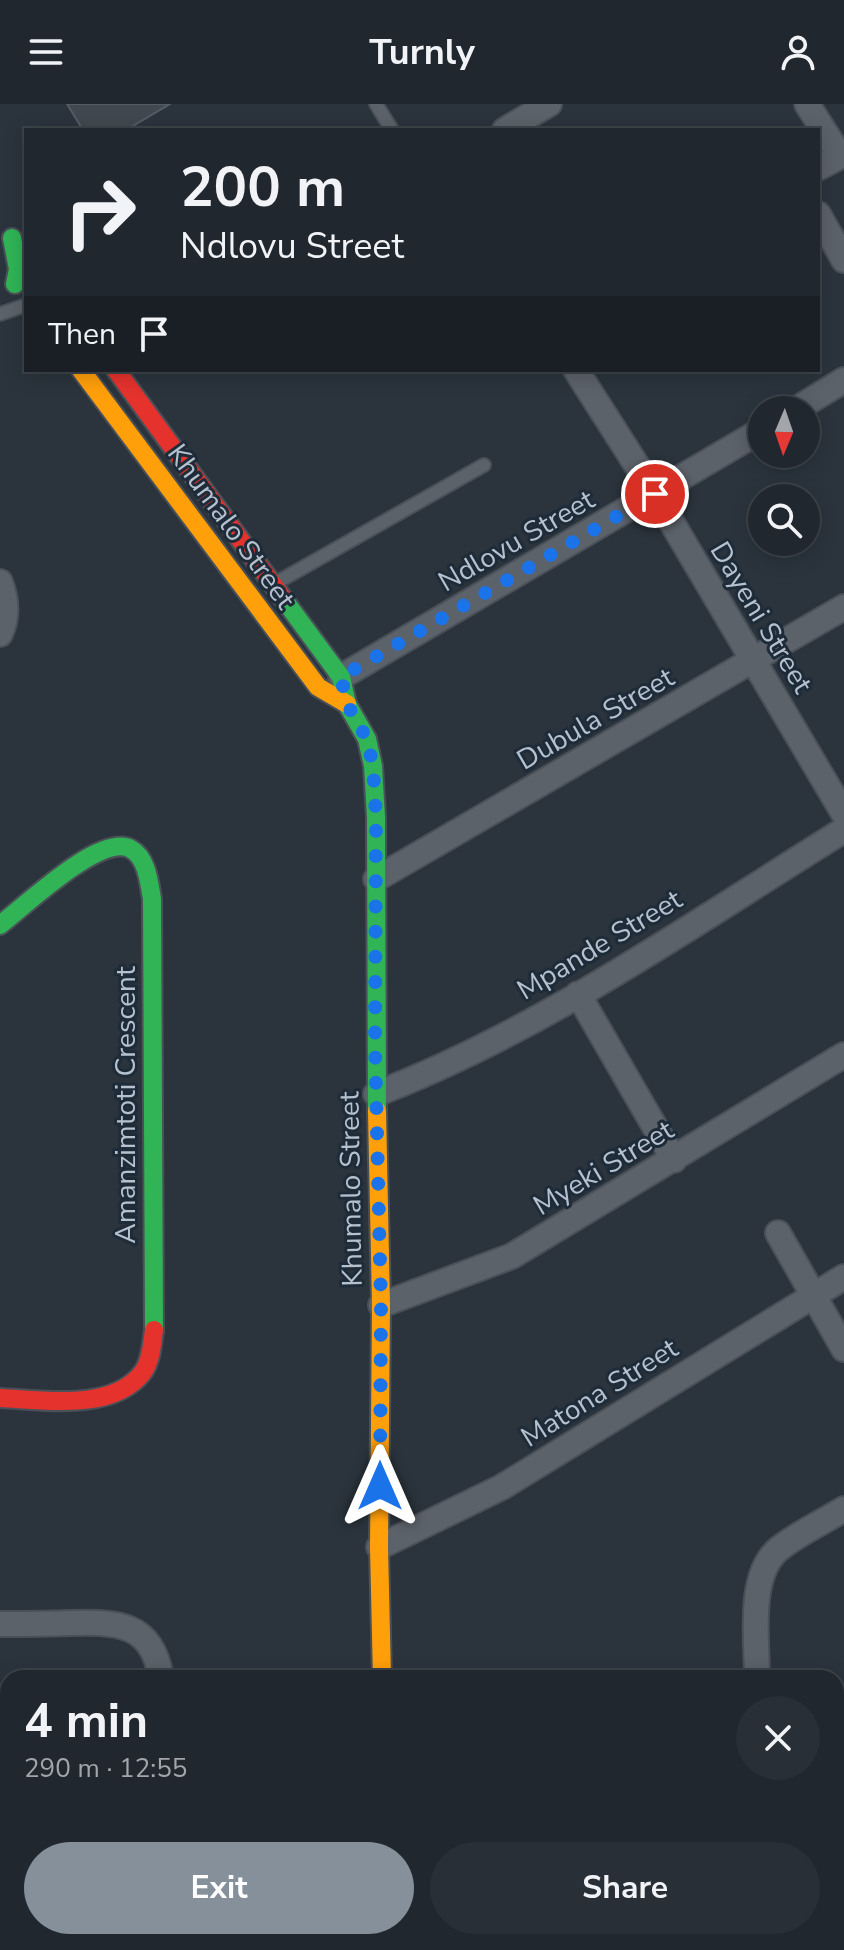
<!DOCTYPE html>
<meta charset="utf-8">
<style>
:root{--surface:#20272e;--page:#282f36;--text:#f1f3f6;--muted:#a2a5aa;--line:#3d444a;--accent:#85909b}
body{margin:0;font-family:"Nunito Sans",sans-serif;background:var(--page);color:var(--text);height:100vh;display:flex;flex-direction:column;font-size:30px;white-space:nowrap}
*{box-sizing:border-box;margin:0}
p{font-size:26px;color:var(--muted)}
.icon{flex:none;width:44px;height:44px;fill:none;stroke:currentColor;stroke-width:2;stroke-linecap:round;stroke-linejoin:round}
.map{position:relative;flex:1;overflow:hidden}
.side{position:absolute;left:0px;top:1566px;width:844px;height:280px;display:flex;flex-direction:column;background:var(--surface);border-radius:24px 24px 0 0;box-shadow:0 4px 20px #0003,0 0 0 2px var(--line)}
.side>*{flex:none}
.guide{position:absolute;left:24px;top:24px;width:796px;height:244px;border-radius:0px;box-shadow:0 4px 20px #0003,0 0 0 2px var(--line);background:#20272e;color:var(--text);overflow:hidden}
.needle{width:52px;rotate:182deg}
.tools{position:absolute;left:748px;top:292px;display:grid;gap:16px}
.tools a{display:grid;place-items:center;width:72px;height:72px;border-radius:50%;background:var(--surface);box-shadow:0 4px 20px #0003,0 0 0 2px var(--line);font-size:40px}
.pin{position:absolute;display:grid;place-items:center;width:68px;height:68px;color:#fff;margin:-34px;border:4px solid #fff;border-radius:50%;box-shadow:0 2px 8px #0007}
.me{position:absolute;width:88px;margin:-44px;rotate:0deg;stroke-linejoin:round;filter:drop-shadow(0 0 6px #0008)}
.turn{display:flex;align-items:center;gap:28px;height:168px;padding:0 24px;font-size:36px}
.turn .icon{width:104px;height:104px;stroke-width:2.5}
.turn b{display:block;font-size:56px;line-height:68px}
.then{display:flex;align-items:center;height:76px;padding:0 24px;background:#0003;gap:16px;font-size:30px}
.round{display:grid;place-items:center;flex:none;width:84px;height:84px;border-radius:42px;background:var(--page)}
.summary{display:flex;align-items:center;justify-content:space-between;height:136px;padding:0 24px}
h1{font-size:48px;font-weight:700;line-height:60px}
.cta{display:flex;gap:16px;margin-top:auto;padding:16px 24px}
.cta a{flex:1;height:92px;border-radius:48px;background:var(--accent);color:#fff;font-size:32px;font-weight:700;line-height:92px;text-align:center}
.cta a+a{background:var(--page);color:var(--text)}
header{display:flex;justify-content:space-between;align-items:center;height:104px;padding:0 24px;background:var(--surface);font-size:36px;font-weight:700}
.map>svg:first-child{display:block}
.building{fill:#414850;stroke:#545c64;stroke-width:2}
.lines{fill:none;stroke-linecap:round;stroke-linejoin:round}
.lane-casing{stroke:#4a5057;stroke-width:16}
.street-casing{stroke:#4a5057;stroke-width:28}
.fast-casing{stroke:#4a5057;stroke-width:22}
.slow-casing{stroke:#4a5057;stroke-width:22}
.jam-casing{stroke:#4a5057;stroke-width:22}
.lane{stroke:#5c626a;stroke-width:12}
.street{stroke:#5c626a;stroke-width:24}
.fast{stroke:#30b455;stroke-width:18}
.slow{stroke:#ff9f0a;stroke-width:18}
.jam{stroke:#e5322d;stroke-width:18}
.route{stroke:#1a73e8;stroke-width:14;stroke-dasharray:0 25.2}
.labels{text-anchor:middle;stroke-width:6;stroke-linejoin:round;paint-order:stroke}
.street-label{font-size:28px;fill:#b6c1cd;stroke:#1e2b39}
</style>
<header><svg class="icon" aria-label="menu" viewBox="0 0 24 24"><path d="M4 6h16M4 12h16M4 18h16"/></svg>Turnly<svg class="icon" aria-label="person" viewBox="0 0 24 24"><circle cx="12" cy="8" r="4"/><path d="M4 21q1-7 8-7t8 7"/></svg></header>
<div class="map">
<svg width="844" height="1846" viewBox="0 0 844 1846">
<rect width="100%" height="100%" fill="#2b343d"/>
<path class="building" d="M67 0H170L126 26H83Z"/>
<g class="lines">
<defs>
<path id="lane" d="M376 0 392 26
M0 210 26 201
M274 480 484 361"/>
<path id="street" d="M807 0 840 52
M505 26 549 0
M818 64 844 50
M818 110 844 156
M576 266 655 390 844 710
M795 306 844 276
M0 478C7 496 8 512 0 530
M341 573 762 326
M376 775 844 503
M578 890 674 1056
M376 990C541 927 694 819 844 726
M778 1129 844 1245
M381 1201 512 1152 844 951
M379 1443 502 1383 844 1173
M0 1520C23 1520 46 1520 68 1519 116 1518 152 1517 161 1574
M757 1574C757 1536 747 1469 780 1444 799 1429 823 1418 844 1405
M836 1718H844
M164 1838V1846
M800 1838V1846"/>
<path id="fast" d="M12 134 18 165 15 180
M282 493 341 573 347 600 367 635 373 662 376 713 377 1007
M0 821C24 803 101 728 131 745 147 754 149 778 152 795L154 1226"/>
<path id="slow" d="M81 266 318 583 347 600
M377 1007 381 1201 379 1443 382 1574"/>
<path id="jam" d="M116 266 282 493
M0 1294C43 1296 113 1308 143 1268 151 1257 152 1240 154 1226
M385 1838V1846"/>
</defs>
<use href="#lane" class="lane-casing"/>
<use href="#street" class="street-casing"/>
<use href="#fast" class="fast-casing"/>
<use href="#slow" class="slow-casing"/>
<use href="#jam" class="jam-casing"/>
<use href="#lane" class="lane"/>
<use href="#street" class="street"/>
<use href="#fast" class="fast"/>
<use href="#slow" class="slow"/>
<use href="#jam" class="jam"/>
</g>
<g class="lines">
<path class="route" d="M380 1382 381 1201 375 941 376 713 373 662 367 635 347 600 341 573 655 390"/>
</g>
<g class="labels">
<g class="street-label">
<text transform="translate(232 422) rotate(54)" y="10">Khumalo Street</text>
<text transform="translate(516 436) rotate(-30)" y="10">Ndlovu Street</text>
<text transform="translate(762 513) rotate(59)" y="10">Dayeni Street</text>
<text transform="translate(595 614) rotate(-30)" y="10">Dubula Street</text>
<text transform="translate(599 840) rotate(-31)" y="10">Mpande Street</text>
<text transform="translate(125 1001) rotate(-90)" y="10">Amanzimtoti Crescent</text>
<text transform="translate(603 1063) rotate(-31)" y="10">Myeki Street</text>
<text transform="translate(350 1085) rotate(-91)" y="10">Khumalo Street</text>
<text transform="translate(599 1288) rotate(-32)" y="10">Matona Street</text>
</g>
</g>
</svg>
<div class="tools">
<a><svg class="needle" viewBox="-14 -14 28 28"><path d="M0-13l5 13h-10z" fill="#e53935"/><path d="M0 13l5-13h-10z" fill="#a2a5aa"/></svg></a>
<a><svg class="icon" aria-label="search" viewBox="0 0 24 24"><circle cx="10" cy="10" r="6"/><path d="M15 15l6 6"/></svg></a>
</div>
<div class="pin" style="left:655px;top:390px;background:#d93025"><svg class="icon" aria-label="arrive" viewBox="0 0 24 24"><path d="M6 21V4h12l-3 4 3 4H6"/></svg></div>
<svg class="me" style="left:380px;top:1382px" viewBox="-20 -20 40 40"><path d="M0-17L14 15 0 8-14 15z" fill="#1a73e8" stroke="#fff" stroke-width="4"/></svg>
<div class="guide">
<div class="turn"><svg class="icon" aria-label="right" viewBox="0 0 24 24"><path d="M7 20v-9h11M14 6l5 5-5 5"/></svg><div><b>200 m</b>Ndlovu Street</div></div>
<div class="then">Then<svg class="icon" aria-label="arrive" viewBox="0 0 24 24"><path d="M6 21V4h12l-3 4 3 4H6"/></svg></div>
</div>
<section class="side">
<div class="summary"><div><h1>4 min</h1><p>290 m · 12:55</p></div><a class="round"><svg class="icon" aria-label="close" viewBox="0 0 24 24"><path d="M6 6l12 12M18 6L6 18"/></svg></a></div>
<div class="cta"><a>Exit</a><a>Share</a></div>
</section>
</div>
